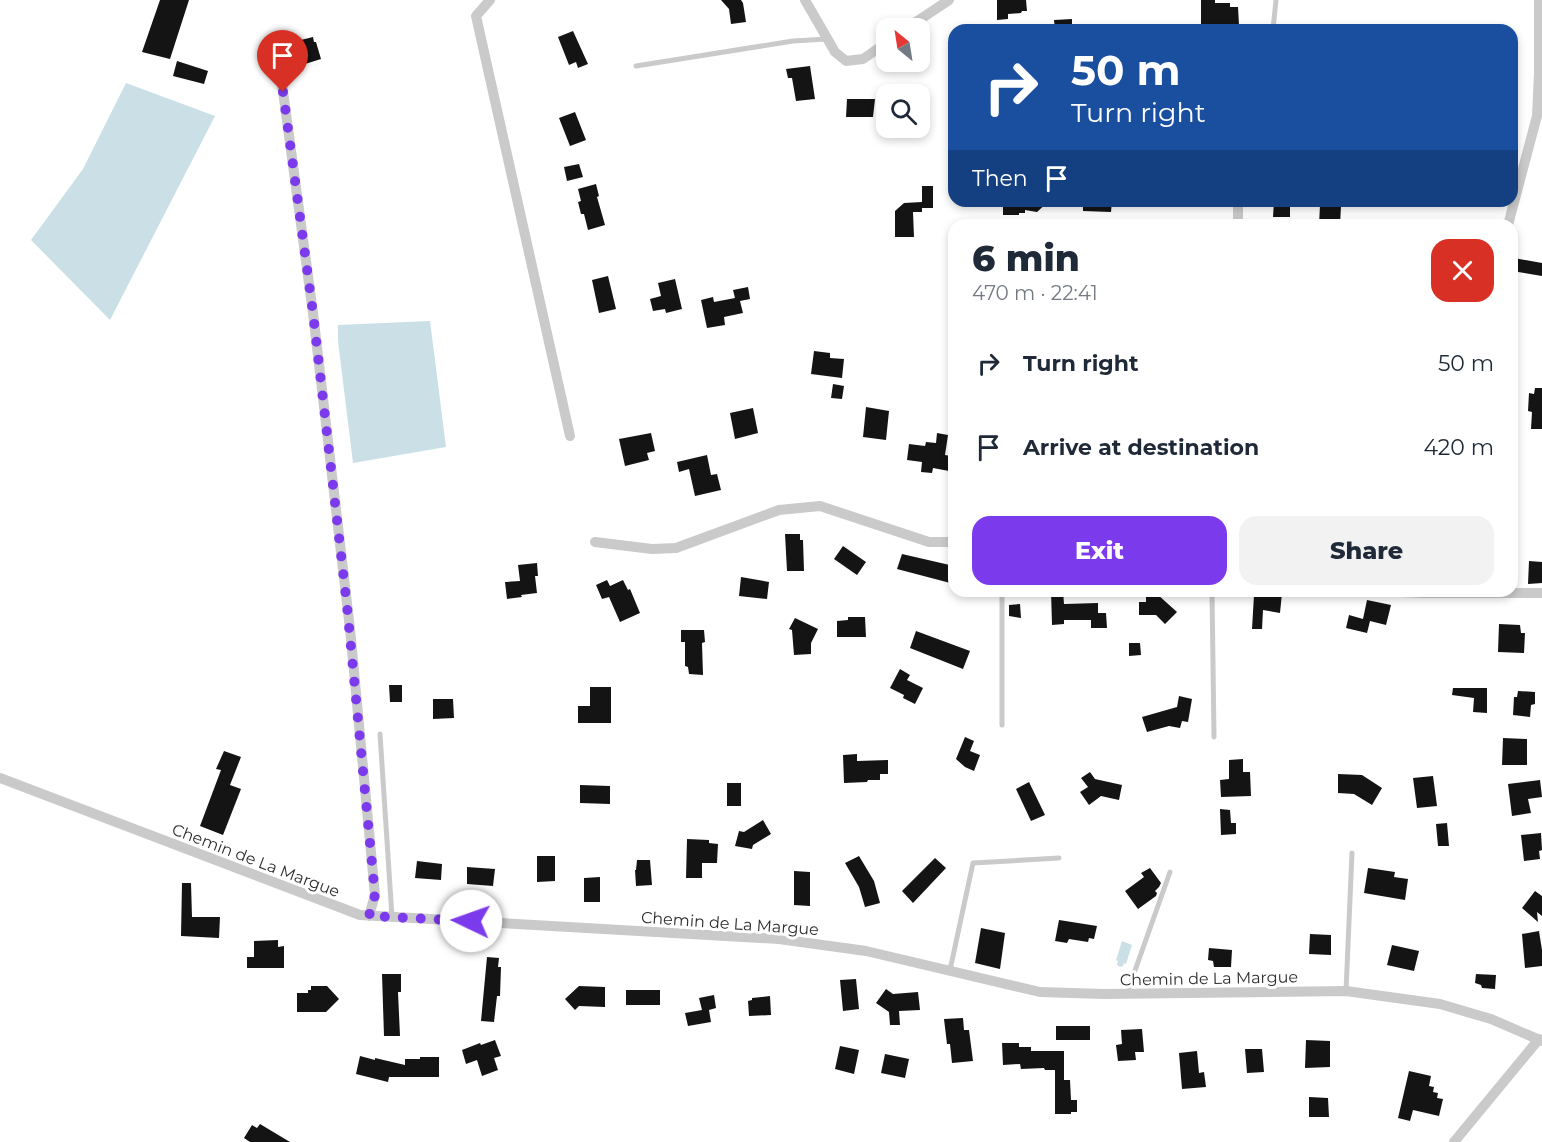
<!DOCTYPE html>
<meta charset="utf-8">
<style>
:root{--surface:#fff;--page:#f2f2f3;--text:#1f2937;--muted:#747a83;--accent:#7c3aed}
body{margin:0;font-family:Montserrat,sans-serif;background:var(--page);color:var(--text);height:100vh;display:flex;flex-direction:column;font-size:22px;white-space:nowrap}
*{box-sizing:border-box;margin:0}
p{font-size:20px;color:var(--muted)}
.icon{flex:none;width:33px;height:33px;fill:none;stroke:currentColor;stroke-width:2;stroke-linecap:round;stroke-linejoin:round}
.map{position:relative;flex:1;overflow:hidden}
.sheet{position:absolute;left:948px;top:219px;width:570px;height:378px;display:flex;flex-direction:column;background:var(--surface);border-radius:18px;box-shadow:0 3px 9px #0003}
.sheet>*{flex:none}
.guide{position:absolute;left:948px;top:24px;width:570px;height:183px;border-radius:18px;box-shadow:0 3px 9px #0003;background:#1a4fa0;color:#fff;overflow:hidden}
.needle{width:39px;rotate:330deg}
.fabs{position:absolute;left:876px;top:18px;display:grid;gap:12px}
.fabs a{display:grid;place-items:center;width:54px;height:54px;border-radius:12px;background:var(--surface);box-shadow:0 3px 9px #0003;font-size:30px}
.pin{position:absolute;display:grid;place-items:center;width:51px;height:51px;color:#fff;margin:-62px -26px;border-radius:50% 50% 50% 0;rotate:-45deg;box-shadow:0 0 6px #0007}
.pin .icon{rotate:45deg}
.me{position:absolute;width:66px;margin:-33px;rotate:273deg;stroke-linejoin:round;filter:drop-shadow(0 0 4px #0008)}
.turn{display:flex;align-items:center;gap:21px;height:126px;padding:0 24px;font-size:27px}
.turn .icon{width:78px;height:78px;stroke-width:2.5}
.turn b{display:block;font-size:42px;line-height:51px}
.then{display:flex;align-items:center;height:57px;padding:0 24px;background:#0003;gap:12px;font-size:22px}
.round{display:grid;place-items:center;flex:none;width:63px;height:63px;border-radius:18px;background:var(--page)}
.head{display:flex;align-items:center;justify-content:space-between;height:102px;padding:0 24px}
h1{font-size:36px;font-weight:800;line-height:45px}
.action{display:flex;gap:12px;margin-top:auto;padding:12px 24px}
.action a{flex:1;height:69px;border-radius:18px;background:var(--accent);color:#fff;font-size:24px;font-weight:800;line-height:69px;text-align:center}
.action a+a{background:var(--page);color:var(--text)}
ul{padding:0;list-style:none}
li{display:flex;align-items:center;gap:18px;height:84px;padding:0 24px}
li div{flex:1}
li b{display:block;font-size:22px}
li em{font-style:normal}
.map>svg:first-child{display:block}
.water{fill:#cadfe6}
.building{fill:#141414}
.lines{fill:none;stroke-linecap:round;stroke-linejoin:round}
.lane{stroke:#cacaca;stroke-width:5}
.street{stroke:#cacaca;stroke-width:10}
.route{stroke:#7c3aed;stroke-width:10;stroke-dasharray:0 18}
.labels{text-anchor:middle;stroke-width:6;stroke-linejoin:round;paint-order:stroke}
.street-label{font-size:16px;fill:#2d2d2d;stroke:#fff}
</style>
<div class="map">
<svg width="1542" height="1142" viewBox="0 0 1542 1142">
<rect width="100%" height="100%" fill="#fff"/>
<path class="water" d="M126 83 215 116 110 320 31 240 83 169Z
M430 321 446 447 353 463 338 341V325Z
M1122 941 1132 945 1126 964 1124 963 1123 966 1120 967 1117 965 1118 961 1116 960Z"/>
<path class="building" d="M160 0H189L170 59 142 52Z
M721 0H741L743 3 746 22 731 24 729 9Z
M997 0H1026L1027 11H1022L1021 13 1008 14V19L997 20Z
M1201 0H1215V3H1230V7H1238L1239 25 1201 28Z
M1072 19V30H1055L1054 20Z
M573 31 588 64 578 68 576 62 569 65 558 37Z
M313 37 314 42H316L321 59 305 64 300 47 303 46 301 40Z
M177 61 208 71 204 84 173 76Z
M810 66 815 99 796 101 792 78H788L786 69Z
M847 99H875L873 117H846Z
M575 112 586 140 570 146 559 118Z
M579 164 583 177 567 181 564 167Z
M596 184 599 196 597 197 605 225 588 230 584 214H581L578 202 581 201 578 189Z
M922 186H933V208H922V212H913L914 237H895V211L904 203 922 202Z
M1003 201H1049L1037 212 1025 210V213H1019V215H1003Z
M1083 201H1112L1111 212 1083 211Z
M1274 201H1290V217H1273Z
M1320 205 1341 206 1340 225H1319Z
M1514 258 1542 263V276L1512 271Z
M608 276 616 309 599 313 592 280Z
M675 279 682 309 666 313 665 309 653 311 650 299 661 296 658 283Z
M748 287 750 299 740 301 743 313 724 317 725 325 707 328 701 300 713 297 714 302 735 298 733 290Z
M814 351 830 353V358L844 359 842 378 811 374Z
M833 384 844 386 842 399 831 398Z
M1535 388H1542V429H1531L1532 412 1528 411 1529 393 1534 394Z
M866 407 889 411 886 440 863 437Z
M753 408 758 433 735 439 730 413Z
M651 433 655 451 647 453 649 460 625 466 619 439Z
M937 433 948 435 945 455 951 456 949 471 933 468 932 473 921 472 922 462 907 460 909 444 925 446 926 442 936 443Z
M707 455 711 475 717 474 721 490 695 496 689 469 679 472 677 462Z
M785 534H800V540H803L804 571H787Z
M843 546 866 562 857 575 834 559Z
M902 554 954 566V584L897 569Z
M1529 561 1542 562V583L1528 584Z
M537 563 538 576H535L537 593 521 595 522 597 507 599 505 582 520 581 518 565Z
M741 577 769 582 767 599 739 596Z
M607 580 610 586 623 580 628 590 630 589 640 613 620 622 609 597 602 599 596 585Z
M1051 591H1063L1064 604 1098 603V613H1106L1107 628H1091V620H1064V624L1052 625Z
M1146 591H1157V594L1177 612 1165 624 1156 615H1139V602H1146Z
M1262 591 1282 593 1280 613 1263 610 1262 629H1252L1254 595H1262Z
M1367 600 1391 605 1386 625 1370 621 1367 633 1346 628 1349 615 1363 619Z
M1020 604 1021 618 1009 616V605Z
M848 617H865L866 637H837V621L848 620Z
M795 618 818 629 811 643V654L794 655 792 630 789 629Z
M1499 624 1520 625 1521 633H1525L1524 653 1498 652Z
M681 630H704L705 642 702 643 703 675 689 674 688 667 685 666V642H681Z
M916 631 970 651 963 669 910 648Z
M1129 643H1140L1141 655 1129 656Z
M900 669 910 675 907 680 923 688 915 704 903 698 904 695 890 688Z
M389 685H402V702H390Z
M590 687H611V723H578V706H590Z
M1453 688H1487V713L1473 712 1474 698 1452 695Z
M1518 691 1535 692V704L1531 705 1530 717 1513 715 1514 697H1517Z
M1179 696 1192 699 1188 722 1182 721 1180 728 1169 726 1147 732 1142 717 1177 707Z
M433 699H453L454 718 433 719Z
M965 737 974 741 970 751 980 755 974 771 965 767 956 759Z
M1503 738 1527 739V765H1502Z
M224 751 241 757 230 785 241 789 223 835 200 826 221 770 216 769Z
M857 754V761L888 760V774H880V780H868L867 782 844 783 843 755Z
M1243 759V772H1250L1251 796 1221 797 1220 780 1229 779V760Z
M1090 772 1095 779 1122 785 1119 800 1101 796 1089 805 1080 792 1088 787 1081 778Z
M1338 774 1362 775 1382 788 1372 805 1354 794 1338 793Z
M1433 776 1437 806 1417 808 1413 778Z
M1540 780 1542 797 1528 799 1531 813 1512 816 1508 784Z
M1029 782 1045 815 1031 821 1016 789Z
M727 783H741V806H727Z
M580 785 610 786V804L580 803Z
M1220 809 1230 810 1231 823H1236V834L1221 835Z
M763 820 771 834 753 845 752 849 735 846 739 831 744 832Z
M1447 823 1449 846H1438L1436 824Z
M1541 833 1542 850 1539 851 1540 859 1524 861 1521 835Z
M687 839 709 840V843L718 844 717 863H702V878H686Z
M537 856H555V881L537 882Z
M859 856 874 881 880 903 865 907 859 887 845 863Z
M935 858 946 868 913 903 902 891Z
M637 860H650L652 885 636 886 635 870H636Z
M417 861 442 864 441 880 415 878Z
M467 867 495 869 493 886 467 884Z
M1150 868 1161 883 1159 887 1155 891 1157 893 1156 896 1138 909 1125 891 1144 877 1141 873Z
M1368 868 1395 872 1394 877 1408 879 1405 900 1364 893Z
M794 871 810 872V906L794 905Z
M600 877V902H584V878Z
M182 883H191L192 917H220L219 938 181 936Z
M1535 891 1542 896V916L1537 912 1538 922 1522 908Z
M1059 920 1097 926 1094 939 1089 938 1088 942 1069 939 1067 943 1055 941Z
M981 928 1005 933 1000 969 975 963Z
M1539 931 1542 950V966L1525 968 1522 934Z
M1310 934 1331 935V955L1309 954Z
M278 940V947L284 946V968H247V957H254V941Z
M1392 945 1419 951 1414 971 1387 965Z
M1209 948 1232 950 1231 967H1214L1213 961 1208 960Z
M487 957 499 958 498 967H501L500 996H497L494 1022 481 1021Z
M382 974H401V992H398L400 1036H384Z
M1476 974 1496 975 1495 989 1482 988 1481 985 1475 983Z
M856 979 859 1009 843 1011 840 980Z
M311 986H327L339 999 326 1012H297V993H308V990H311Z
M579 986 605 987V1007L579 1006 575 1010 565 999Z
M886 989 893 994 918 992 920 1010 899 1011 900 1025H890L889 1012 876 1003Z
M626 990H660V1005H626Z
M714 995 716 1008 709 1010 711 1022 688 1026 685 1013 702 1010 699 998Z
M770 996 771 1015 749 1016 748 1001 752 1000V998Z
M963 1018 964 1030H969L973 1061 952 1063 950 1044H947L944 1019Z
M1056 1026H1090V1040H1056Z
M1142 1029 1144 1052H1135L1136 1060 1118 1061 1116 1045 1122 1044 1121 1030Z
M495 1040 501 1056 494 1058 498 1070 482 1076 477 1060 466 1064 462 1050 480 1043 481 1045Z
M1306 1040 1330 1041V1067L1305 1068Z
M1002 1043H1019V1047H1031V1051H1064V1080H1070L1071 1100H1077V1112H1071V1114H1055V1070H1045L1044 1068 1021 1069 1020 1064 1003 1065Z
M840 1046 859 1050 854 1074 835 1069Z
M1245 1049H1262L1264 1072 1247 1073Z
M1197 1051 1199 1073 1204 1072 1206 1087 1182 1089 1179 1053Z
M885 1054 909 1059 905 1078 881 1073Z
M360 1056 375 1060V1058L405 1065V1059H420V1057H439V1077H389L388 1082 356 1074Z
M1409 1071 1431 1076 1429 1086 1434 1087 1433 1092 1438 1093 1437 1098 1443 1099 1439 1116 1413 1110 1410 1121 1398 1118Z
M1309 1097 1328 1098 1329 1117H1309Z
M260 1124 290 1142H250L244 1138 252 1125 257 1128Z"/>
<g class="lines">
<path class="lane" d="M1273 30 1276 0
M636 66 793 41 827 39
M1002 591V725
M1212 591 1214 737
M380 734 392 917
M950 970 973 863 1059 858
M1346 991 1352 853
M1127 993 1170 872"/>
<path class="street" d="M490 0 476 16 570 436
M805 0 835 52 846 61 863 59 886 43
M907 28 949 0
M277 47 313 313 350 629 375 895 369 916
M1238 225V201
M1508 225 1537 116 1539 73V0
M595 542 652 549 676 548 779 510 820 506 929 542H954
M1376 591 1422 593H1542
M0 778 360 915 779 939 866 951 1040 992 1104 994 1346 991 1440 1004 1491 1019 1542 1041
M1454 1142 1539 1039"/>
</g>
<g class="lines">
<path class="route" d="M283 92 313 313 347 606 375 895 369 916 471 921"/>
</g>
<g class="labels">
<g class="street-label">
<text transform="translate(256 860) rotate(21)" y="6">Chemin de La Margue</text>
<text transform="translate(730 923) rotate(4)" y="6">Chemin de La Margue</text>
<text transform="translate(1209 978) rotate(-1)" y="6">Chemin de La Margue</text>
</g>
</g>
</svg>
<div class="fabs">
<a><svg class="needle" viewBox="-14 -14 28 28"><path d="M0-13l5 13h-10z" fill="#e53935"/><path d="M0 13l5-13h-10z" fill="#747a83"/></svg></a>
<a><svg class="icon" aria-label="search" viewBox="0 0 24 24"><circle cx="10" cy="10" r="6"/><path d="M15 15l6 6"/></svg></a>
</div>
<div class="pin" style="left:283px;top:92px;background:#d93025"><svg class="icon" aria-label="arrive" viewBox="0 0 24 24"><path d="M6 21V4h12l-3 4 3 4H6"/></svg></div>
<svg class="me" style="left:471px;top:921px" viewBox="-20 -20 40 40"><circle r="19" fill="#fff"/><path d="M0-13L10 11 0 6-10 11z" fill="#7c3aed"/></svg>
<div class="guide">
<div class="turn"><svg class="icon" aria-label="right" viewBox="0 0 24 24"><path d="M7 20v-9h11M14 6l5 5-5 5"/></svg><div><b>50 m</b>Turn right</div></div>
<div class="then">Then<svg class="icon" aria-label="arrive" viewBox="0 0 24 24"><path d="M6 21V4h12l-3 4 3 4H6"/></svg></div>
</div>
<section class="sheet">
<div class="head"><div><h1>6 min</h1><p>470 m · 22:41</p></div><a class="round" style="background:#d93025;color:#fff"><svg class="icon" aria-label="close" viewBox="0 0 24 24"><path d="M6 6l12 12M18 6L6 18"/></svg></a></div>
<ul>
<li><svg class="icon" aria-label="right" viewBox="0 0 24 24"><path d="M7 20v-9h11M14 6l5 5-5 5"/></svg><div><b>Turn right</b></div><em>50 m</em></li>
<li><svg class="icon" aria-label="arrive" viewBox="0 0 24 24"><path d="M6 21V4h12l-3 4 3 4H6"/></svg><div><b>Arrive at destination</b></div><em>420 m</em></li>
</ul>
<div class="action"><a>Exit</a><a>Share</a></div>
</section>
</div>
